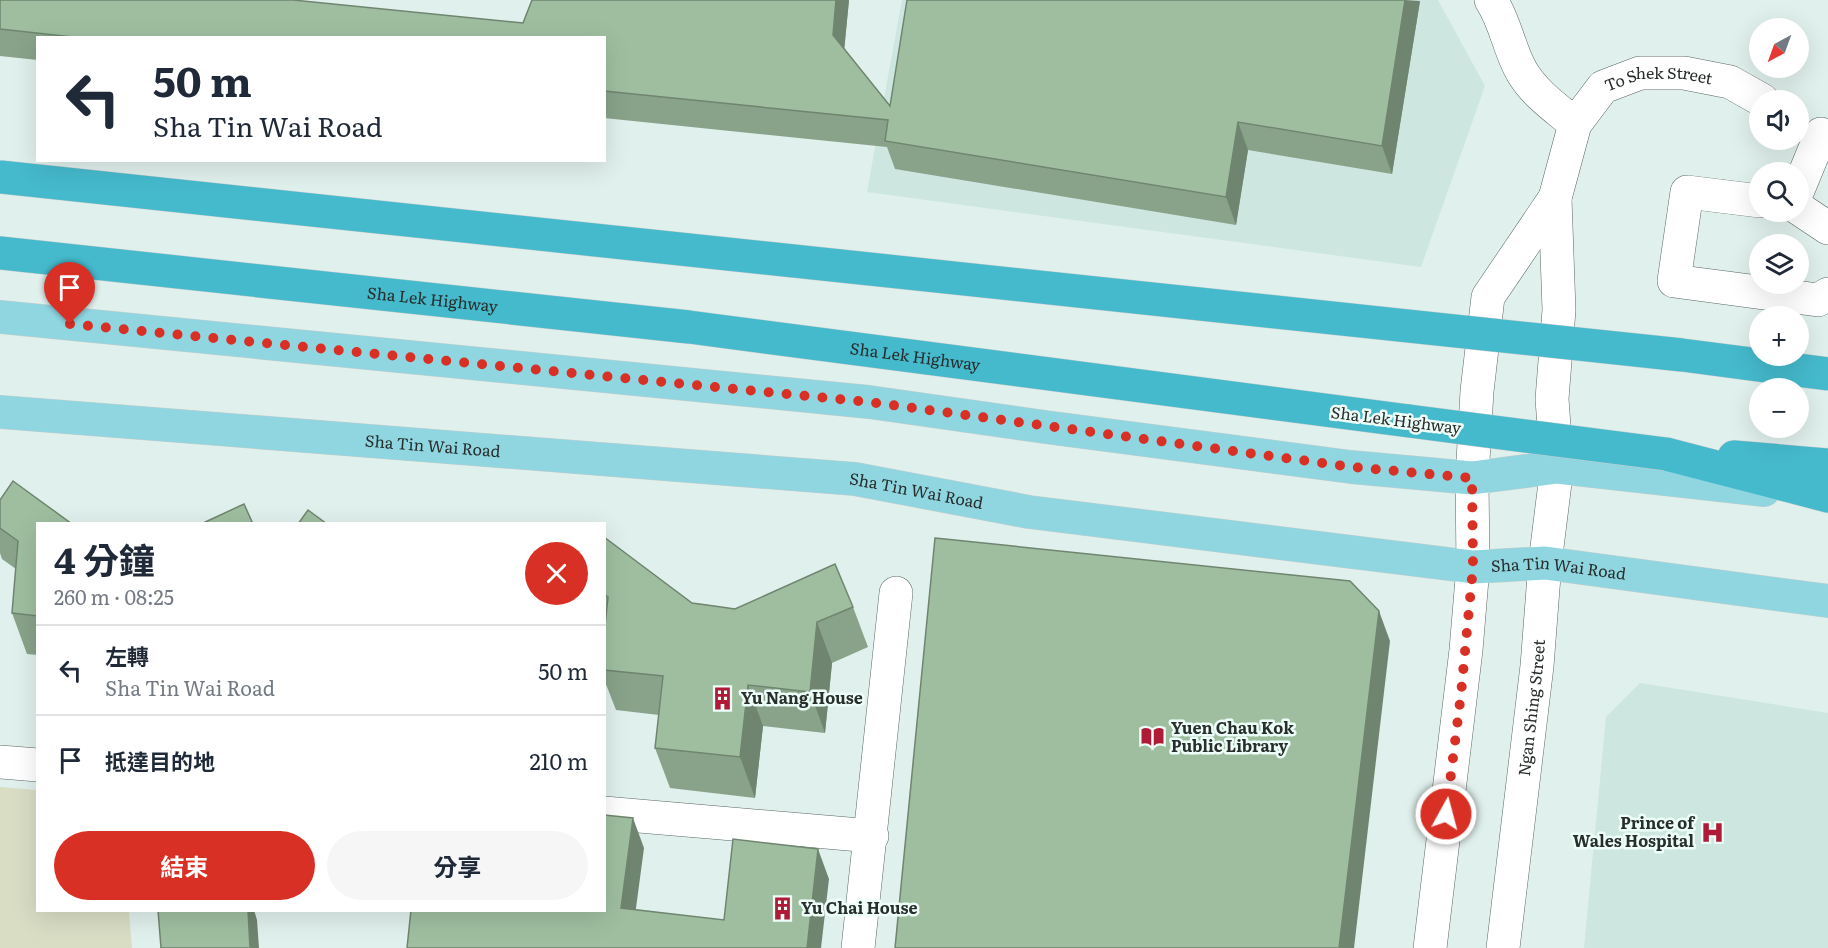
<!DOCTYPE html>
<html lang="zh-TW">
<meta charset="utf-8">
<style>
:root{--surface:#fff;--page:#f6f6f7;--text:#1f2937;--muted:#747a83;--line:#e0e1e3;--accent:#d93025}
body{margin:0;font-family:Literata,"Noto Sans TC",serif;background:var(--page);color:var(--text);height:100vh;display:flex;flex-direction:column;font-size:22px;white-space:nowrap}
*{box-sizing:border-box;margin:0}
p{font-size:20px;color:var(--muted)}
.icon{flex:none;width:33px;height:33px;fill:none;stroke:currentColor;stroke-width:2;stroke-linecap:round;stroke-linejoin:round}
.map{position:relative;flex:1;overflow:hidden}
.details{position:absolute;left:36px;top:522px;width:570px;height:390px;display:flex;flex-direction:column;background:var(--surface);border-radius:0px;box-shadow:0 6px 24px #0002}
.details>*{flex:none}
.banner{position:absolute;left:36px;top:36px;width:570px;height:126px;border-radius:0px;box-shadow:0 6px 24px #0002;background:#fff;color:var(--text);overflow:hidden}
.needle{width:39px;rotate:221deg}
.tools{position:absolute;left:1749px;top:18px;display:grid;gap:12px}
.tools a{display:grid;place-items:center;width:60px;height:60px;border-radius:50%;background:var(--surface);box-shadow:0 6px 24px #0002;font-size:30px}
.pin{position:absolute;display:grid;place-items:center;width:51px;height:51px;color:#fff;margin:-62px -26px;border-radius:50% 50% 50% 0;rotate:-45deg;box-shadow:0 0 6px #0007}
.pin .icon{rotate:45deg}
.me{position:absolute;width:66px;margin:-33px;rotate:7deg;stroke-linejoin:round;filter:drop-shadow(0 0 4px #0008)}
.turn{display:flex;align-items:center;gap:21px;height:126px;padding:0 18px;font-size:27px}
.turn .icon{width:78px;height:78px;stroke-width:2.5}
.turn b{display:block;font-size:42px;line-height:51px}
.round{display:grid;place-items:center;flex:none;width:63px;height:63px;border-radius:32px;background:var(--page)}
.summary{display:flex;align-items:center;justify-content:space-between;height:102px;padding:0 18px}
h1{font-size:36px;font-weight:700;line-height:45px}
.primary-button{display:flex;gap:12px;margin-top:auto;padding:12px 18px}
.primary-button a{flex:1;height:69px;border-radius:36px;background:var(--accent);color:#fff;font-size:24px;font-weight:700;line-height:69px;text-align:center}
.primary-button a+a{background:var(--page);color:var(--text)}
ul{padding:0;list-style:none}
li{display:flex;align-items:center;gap:18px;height:90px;padding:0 18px;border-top:2px solid var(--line)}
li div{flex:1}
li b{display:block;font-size:22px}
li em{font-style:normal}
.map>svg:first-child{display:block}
.built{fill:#cde6e0}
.green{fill:#d9ddc4}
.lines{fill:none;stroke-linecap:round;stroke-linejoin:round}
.minor-casing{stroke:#5a6865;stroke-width:34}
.major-casing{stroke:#cbcdcc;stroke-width:34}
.highway-casing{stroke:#cbcdcc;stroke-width:34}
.minor{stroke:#fff;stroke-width:33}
.major{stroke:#8fd6e1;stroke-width:33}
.highway{stroke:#45bacd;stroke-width:33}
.highway-bridge-casing{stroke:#cbcdcc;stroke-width:34;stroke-linecap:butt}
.highway-bridge{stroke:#45bacd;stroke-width:33}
.wall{fill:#89a38a}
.shaded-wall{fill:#6f8570}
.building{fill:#9fbea0;stroke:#6f8570;stroke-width:1.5}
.route{stroke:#d93025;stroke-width:10;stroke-dasharray:0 18}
.labels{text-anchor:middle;stroke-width:5;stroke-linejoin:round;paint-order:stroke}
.street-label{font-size:16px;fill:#282e2c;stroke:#edfef9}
.poi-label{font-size:16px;font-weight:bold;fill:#282e2c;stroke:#edfef9;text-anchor:start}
</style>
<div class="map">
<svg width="1828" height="948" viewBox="0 0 1828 948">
<rect width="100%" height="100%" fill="#e0f0ec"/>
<path class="built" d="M902 0H1438L1485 86 1421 267 867 192Z
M1640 683 1828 713V948H1584L1606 717Z"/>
<path class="green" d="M0 787 37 790 38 910 150 911 129 912 132 948H0Z"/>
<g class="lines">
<defs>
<g id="minor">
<path d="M1491 0C1506 23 1509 50 1522 72 1535 94 1556 108 1575 124"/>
<path d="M1798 190 1821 134"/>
<path d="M1760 201 1687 192 1674 281 1818 300 1828 294"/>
<path d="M1798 208 1828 228"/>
<path d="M0 762 38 765"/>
<path d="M604 813 872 836"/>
<path d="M858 948 896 593"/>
<path d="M1430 948 1466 650 1473 567 1472 478 1477 391 1488 297 1555 198"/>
<path id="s1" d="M1503 948 1537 666 1545 563 1557 467 1552 399 1559 310 1555 198 1575 124 1603 87 1640 73H1684L1730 82 1762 100"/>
</g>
<g id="major">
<path d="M0 317 869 402 1045 427 1351 467 1472 478 1557 467 1764 490"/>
<path id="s2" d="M0 412 855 479 1029 512 1473 567 1545 563 1828 601"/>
</g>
<g id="highway">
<path id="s3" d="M0 253 689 327 1409 421"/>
<path d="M1666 454 1828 496"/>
<path d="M1734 457 1828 465"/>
</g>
</defs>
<use href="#minor" class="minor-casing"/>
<use href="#major" class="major-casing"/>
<use href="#highway" class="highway-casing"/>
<use href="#minor" class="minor"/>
<use href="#major" class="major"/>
<use href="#highway" class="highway"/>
<defs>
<path id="highway-bridge" d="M0 177 1682 355 1828 374
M1409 421 1666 454"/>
</defs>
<use href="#highway-bridge" class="highway-bridge-casing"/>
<use href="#highway-bridge" class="highway-bridge"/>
</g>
<path class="wall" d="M0 0 523 23 532 0H849L844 49 890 106 1420 1 1392 174 1248 150 1236 225 895 169 887 147 604 118V38H38V60L0 56Z
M0 500 38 524V655L27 654 12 613 16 569 2 559 0 553Z
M604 537 692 603 735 609 853 607 868 647 832 663 825 733 763 726 755 798 670 788 655 748 659 715 616 710 604 679V635L606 624 604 623Z"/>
<path class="shaded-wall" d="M836 0H849L843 63 833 35Z
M1405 0 1420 1 1392 174 1382 146Z
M1238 122 1248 150 1236 225 1226 197Z
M1379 611 1390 641 1354 948H1339Z
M817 622 832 663 825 733 810 692Z
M748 685 763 726 755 798 740 757Z
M633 818 644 848 632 938 621 908Z
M818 849 829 879 821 948H807Z
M248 910H254L257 920 259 948H250Z"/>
<path class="building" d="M0 0H293L523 23 532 0H836L833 35 890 106 907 0H1405L1382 146 1238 122 1226 197 885 141 888 120 604 91V38H82L0 29Z
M13 481 72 524H38V616L12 613 18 541 0 528V500Z
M244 504 253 524H201Z
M308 510 327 524H298Z
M604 537 692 603 714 606 735 609 835 564 853 607 817 622 810 692 748 685 740 757 655 748 663 676 604 670V635L608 597 604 594Z
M935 538 1350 581 1379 611 1339 948H895Z
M604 815 633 818 621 908 724 920 733 839 818 849 807 948H407L411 910H604Z
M158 910H248L250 948H161Z"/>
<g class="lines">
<path class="route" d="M70 324 869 402 1352 467 1472 478 1473 567 1461 694 1446 814"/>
</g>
<defs>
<symbol id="building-bare" viewBox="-9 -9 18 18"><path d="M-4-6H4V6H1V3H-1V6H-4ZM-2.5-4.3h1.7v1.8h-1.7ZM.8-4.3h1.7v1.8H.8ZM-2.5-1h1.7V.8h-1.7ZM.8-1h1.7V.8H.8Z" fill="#af1a37" stroke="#edfef9" stroke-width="2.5" paint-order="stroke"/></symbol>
<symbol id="library-bare" viewBox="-9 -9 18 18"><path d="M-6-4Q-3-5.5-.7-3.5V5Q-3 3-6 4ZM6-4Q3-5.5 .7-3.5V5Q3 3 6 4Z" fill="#af1a37" stroke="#edfef9" stroke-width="2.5" paint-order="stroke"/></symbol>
<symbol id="hospital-bare" viewBox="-9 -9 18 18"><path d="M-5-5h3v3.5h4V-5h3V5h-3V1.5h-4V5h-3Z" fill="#af1a37" stroke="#edfef9" stroke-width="2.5" paint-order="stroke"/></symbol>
</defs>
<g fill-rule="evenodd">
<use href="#building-bare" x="706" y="682" width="33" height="33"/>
<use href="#library-bare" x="1136" y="720" width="33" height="33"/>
<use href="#hospital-bare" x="1696" y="816" width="33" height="33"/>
<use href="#building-bare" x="766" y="892" width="33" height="33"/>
</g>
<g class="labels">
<g class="street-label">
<text dy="6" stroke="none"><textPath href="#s1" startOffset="934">To Shek Street</textPath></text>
<text dy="6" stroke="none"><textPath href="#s3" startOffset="435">Sha Lek Highway</textPath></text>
<text dy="6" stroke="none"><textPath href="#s3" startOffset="921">Sha Lek Highway</textPath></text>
<text transform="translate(1396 420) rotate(7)" y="6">Sha Lek Highway</text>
<text dy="6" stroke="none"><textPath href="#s2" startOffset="434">Sha Tin Wai Road</textPath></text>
<text dy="6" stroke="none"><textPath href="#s2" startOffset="920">Sha Tin Wai Road</textPath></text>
<text dy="6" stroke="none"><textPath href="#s2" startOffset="1568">Sha Tin Wai Road</textPath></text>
<text dy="6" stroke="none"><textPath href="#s1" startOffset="242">Ngan Shing Street</textPath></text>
</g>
<g class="poi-label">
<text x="741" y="704">Yu Nang House</text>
<text x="1171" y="734">Yuen Chau Kok<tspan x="1171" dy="18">Public Library</tspan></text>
<text x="1694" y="829" text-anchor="end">Prince of<tspan x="1694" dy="18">Wales Hospital</tspan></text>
<text x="801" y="914">Yu Chai House</text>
</g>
</g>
</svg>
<div class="tools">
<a><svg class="needle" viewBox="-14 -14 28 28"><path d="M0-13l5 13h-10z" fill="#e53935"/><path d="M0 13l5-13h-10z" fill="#747a83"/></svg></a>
<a><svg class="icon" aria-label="sound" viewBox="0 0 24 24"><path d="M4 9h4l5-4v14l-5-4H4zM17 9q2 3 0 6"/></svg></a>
<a><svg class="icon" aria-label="search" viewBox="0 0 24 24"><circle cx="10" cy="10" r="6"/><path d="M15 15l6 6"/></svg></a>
<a><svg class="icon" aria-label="layers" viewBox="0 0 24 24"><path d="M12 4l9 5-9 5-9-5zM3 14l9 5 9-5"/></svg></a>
<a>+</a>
<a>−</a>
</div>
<div class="pin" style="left:70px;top:324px;background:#d93025"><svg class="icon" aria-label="arrive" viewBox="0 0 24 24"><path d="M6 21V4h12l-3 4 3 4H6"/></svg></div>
<svg class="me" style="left:1446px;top:814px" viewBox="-20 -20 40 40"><circle r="17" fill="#d93025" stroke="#fff" stroke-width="3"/><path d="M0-11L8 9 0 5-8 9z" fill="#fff"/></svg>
<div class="banner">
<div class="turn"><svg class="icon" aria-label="left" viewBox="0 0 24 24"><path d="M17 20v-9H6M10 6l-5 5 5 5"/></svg><div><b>50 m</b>Sha Tin Wai Road</div></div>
</div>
<section class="details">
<div class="summary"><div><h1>4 分鐘</h1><p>260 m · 08:25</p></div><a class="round" style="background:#d93025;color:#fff"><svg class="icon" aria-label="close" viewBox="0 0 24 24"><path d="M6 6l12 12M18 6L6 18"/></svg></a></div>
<ul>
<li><svg class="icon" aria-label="left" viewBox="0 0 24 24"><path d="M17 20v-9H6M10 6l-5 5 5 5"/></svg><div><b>左轉</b><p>Sha Tin Wai Road</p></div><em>50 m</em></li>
<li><svg class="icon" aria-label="arrive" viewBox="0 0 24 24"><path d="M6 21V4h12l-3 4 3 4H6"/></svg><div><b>抵達目的地</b></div><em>210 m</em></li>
</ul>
<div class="primary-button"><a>結束</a><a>分享</a></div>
</section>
</div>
